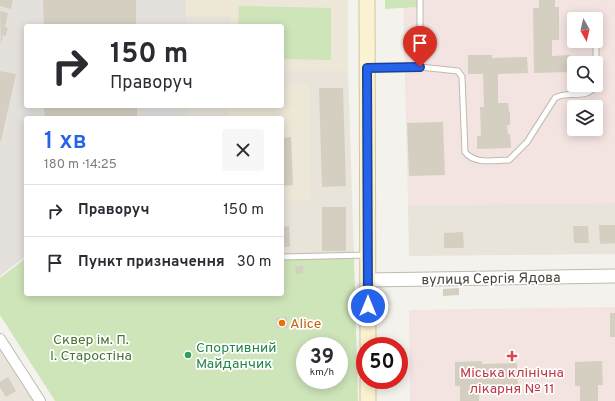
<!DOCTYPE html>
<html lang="uk">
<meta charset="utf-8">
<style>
:root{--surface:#fff;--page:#f7f7f7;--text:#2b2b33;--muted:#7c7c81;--line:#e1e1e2;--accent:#2563eb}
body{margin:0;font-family:Overpass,sans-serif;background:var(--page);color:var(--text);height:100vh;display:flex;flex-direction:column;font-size:15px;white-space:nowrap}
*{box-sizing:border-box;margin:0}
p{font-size:13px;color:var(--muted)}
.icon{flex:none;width:22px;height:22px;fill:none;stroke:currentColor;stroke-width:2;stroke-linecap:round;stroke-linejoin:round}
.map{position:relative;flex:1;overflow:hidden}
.side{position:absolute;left:24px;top:116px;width:260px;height:180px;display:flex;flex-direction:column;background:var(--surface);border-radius:4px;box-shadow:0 2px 10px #0003}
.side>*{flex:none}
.hud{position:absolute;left:24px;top:24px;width:260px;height:84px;border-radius:4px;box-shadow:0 2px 10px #0003;background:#fff;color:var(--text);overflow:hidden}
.needle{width:26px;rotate:172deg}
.fabs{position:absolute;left:567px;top:12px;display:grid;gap:8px}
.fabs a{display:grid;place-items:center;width:36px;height:36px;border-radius:4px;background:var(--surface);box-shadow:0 2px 10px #0003;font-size:20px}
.speed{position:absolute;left:296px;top:337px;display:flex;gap:8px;font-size:20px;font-weight:700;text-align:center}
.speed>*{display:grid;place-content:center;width:52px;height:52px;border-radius:50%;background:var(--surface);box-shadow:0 2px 10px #0003;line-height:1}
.speed small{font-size:10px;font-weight:400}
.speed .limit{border:6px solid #d22;background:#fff;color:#111}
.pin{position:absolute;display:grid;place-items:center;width:34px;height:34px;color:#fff;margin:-41px -17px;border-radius:50% 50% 50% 0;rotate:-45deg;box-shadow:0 0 4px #0007}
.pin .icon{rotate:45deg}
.me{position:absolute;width:44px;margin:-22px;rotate:0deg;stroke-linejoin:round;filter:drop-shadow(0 0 3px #0008)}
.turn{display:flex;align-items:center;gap:14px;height:84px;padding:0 20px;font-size:18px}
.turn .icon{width:52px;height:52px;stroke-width:2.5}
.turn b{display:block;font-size:28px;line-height:34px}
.round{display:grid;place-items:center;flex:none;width:42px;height:42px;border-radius:4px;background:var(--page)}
.head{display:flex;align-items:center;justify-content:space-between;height:68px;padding:0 20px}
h1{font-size:24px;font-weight:600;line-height:30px;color:var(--accent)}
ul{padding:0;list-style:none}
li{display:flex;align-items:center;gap:12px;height:52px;padding:0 20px;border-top:1px solid var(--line)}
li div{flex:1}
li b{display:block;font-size:15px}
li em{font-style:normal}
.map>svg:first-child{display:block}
.residential{fill:#e8e4da}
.industrial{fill:#e4e1dd}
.education{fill:#ece7d7}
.medical{fill:#f3e4e1;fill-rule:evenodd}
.green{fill:#cee4b9;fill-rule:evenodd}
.building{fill:#d5cfc2}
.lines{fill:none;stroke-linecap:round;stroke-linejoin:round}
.service-casing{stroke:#bfbaaf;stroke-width:7}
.minor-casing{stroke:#bfbaaf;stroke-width:12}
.tertiary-casing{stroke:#bfbaaf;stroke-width:15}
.secondary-casing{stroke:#cfc6a0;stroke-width:17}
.service{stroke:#fff;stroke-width:5}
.minor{stroke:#fff;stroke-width:10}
.tertiary{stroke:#fff;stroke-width:13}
.secondary{stroke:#faf2d0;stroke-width:15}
.route-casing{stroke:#184099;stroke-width:10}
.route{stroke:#2563eb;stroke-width:7}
.food-dot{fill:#e8710a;stroke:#fff;stroke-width:1.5}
.leisure-dot{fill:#2e9e5b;stroke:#fff;stroke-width:1.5}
.health-dot{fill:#e0444e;stroke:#fff;stroke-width:1.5}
.labels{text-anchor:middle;stroke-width:3.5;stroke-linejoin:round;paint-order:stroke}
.street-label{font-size:14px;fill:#48433a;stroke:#fff}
.food-label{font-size:14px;fill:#c56008;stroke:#fff;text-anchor:start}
.park-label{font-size:14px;fill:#477532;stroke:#fff}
.leisure-label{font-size:14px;fill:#27864d;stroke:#fff;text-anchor:start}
.health-label{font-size:14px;fill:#be3a42;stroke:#fff}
</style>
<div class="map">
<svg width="615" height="401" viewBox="0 0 615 401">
<rect width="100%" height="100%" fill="#f4f2ec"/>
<path class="residential" d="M186 16H230V26H186Z
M282 71H348L354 257 282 260V118H187V106H282Z
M615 203V254L409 256 408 205Z
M0 347 36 401H0Z"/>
<path class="industrial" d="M0 0H186V26H26V106H187V118H26V256L0 276Z"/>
<path class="education" d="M186 0H348V71H282V26H230V16H186Z
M309 84 311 200 282 201V118H227V106H282V85Z"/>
<path class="medical" d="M403 0H615V203L408 205ZM574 19H596V41H574ZM574 63H596V85H574ZM574 107H596V129H574Z
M615 307V401H410L409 310Z"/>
<path class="green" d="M385 0H417V7L385 9Z
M239 6 331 8V60L282 59V26H238Z
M354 257 358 401H55L0 315V278L26 258V294H282V260ZM305 346H339V380H305Z"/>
<path class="building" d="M0 0H13L11 9 0 6Z
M43 0H136V26H44Z
M539 0H555V7H559V40H552V56L570 55V72L534 73 533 8H539Z
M0 11 8 13 5 27 8 28 6 36 3 35 1 46Z
M468 55H492V58L527 57 528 73 498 74V103H508L509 112H510V125H507L508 134H510L511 148 477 149V136H481L480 107H484L483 74H468Z
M0 71 16 74 1 141H0Z
M319 88H343L346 186 322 187Z
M44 106H137V118H45Z
M443 122 445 175 409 176 407 123Z
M291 137 293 185 282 186V138Z
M322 207H346V251H322Z
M599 225H615V243L600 244Z
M289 226 290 247H282V227Z
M573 226H588L589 243H574Z
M463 232 464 248H444V233Z
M295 266H303V273L296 274Z
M459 288V295L443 296V289Z
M610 313H615V337H610Z
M287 317 288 328H277L276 318Z
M482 361V364L517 363 518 385 479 386V401H460V386H455V362Z
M602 361 603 385H598V401H580V386H575V362Z
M8 377 16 391 6 397 0 388V382Z"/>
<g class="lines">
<defs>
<path id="service" d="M596 63V41
M420 67V0
M368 68 420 67 458 71 462 77 465 152C475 165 494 160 509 160L527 142 555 98C568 90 587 101 596 85
M282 257 367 255"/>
<path id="minor" d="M0 339 40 401"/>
<path id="tertiary" d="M368 280 615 276"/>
<path id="secondary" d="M367 0 368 346
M368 380V401"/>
</defs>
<use href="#service" class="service-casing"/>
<use href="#minor" class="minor-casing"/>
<use href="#tertiary" class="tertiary-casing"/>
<use href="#secondary" class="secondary-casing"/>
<use href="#service" class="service"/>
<use href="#minor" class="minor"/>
<use href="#tertiary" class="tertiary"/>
<use href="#secondary" class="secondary"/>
</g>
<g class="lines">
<defs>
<path id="route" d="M368 306 367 68 420 67"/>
</defs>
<use href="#route" class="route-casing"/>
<use href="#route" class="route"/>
</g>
<circle class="food-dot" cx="282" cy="323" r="4"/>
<circle class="leisure-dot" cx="188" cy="355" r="4"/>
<path class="health-dot" d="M510 350h4v4h4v4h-4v4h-4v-4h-4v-4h4z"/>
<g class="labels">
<g class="street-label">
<text transform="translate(491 278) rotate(-1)" y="5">вулиця Сергія Ядова</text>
</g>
<g class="food-label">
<text x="290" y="328">Alice</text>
</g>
<g class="park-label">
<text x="91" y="344">Сквер ім. П.<tspan x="91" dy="16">І. Старостіна</tspan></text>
</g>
<g class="leisure-label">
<text x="196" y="352">Спортивний<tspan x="196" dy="16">Майданчик</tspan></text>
</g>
<g class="health-label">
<text x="512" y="377">Міська клінічна<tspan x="512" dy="16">лікарня № 11</tspan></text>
</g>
</g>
</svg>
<div class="fabs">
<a><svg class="needle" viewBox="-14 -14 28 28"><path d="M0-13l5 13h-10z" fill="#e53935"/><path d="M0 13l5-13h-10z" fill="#7c7c81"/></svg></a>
<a><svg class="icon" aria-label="search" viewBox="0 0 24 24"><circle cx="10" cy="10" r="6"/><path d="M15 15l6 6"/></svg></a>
<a><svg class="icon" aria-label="layers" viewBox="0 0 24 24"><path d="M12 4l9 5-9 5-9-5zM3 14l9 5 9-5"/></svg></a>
</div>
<div class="speed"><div>39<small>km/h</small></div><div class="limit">50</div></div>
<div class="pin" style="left:420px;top:67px;background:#d93025"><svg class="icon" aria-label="arrive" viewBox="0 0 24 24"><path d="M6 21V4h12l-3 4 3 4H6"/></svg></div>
<svg class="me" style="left:368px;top:306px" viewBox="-20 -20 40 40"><circle r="17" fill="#2563eb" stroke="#fff" stroke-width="3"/><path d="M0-11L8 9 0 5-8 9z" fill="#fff"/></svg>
<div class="hud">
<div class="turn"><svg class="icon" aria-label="right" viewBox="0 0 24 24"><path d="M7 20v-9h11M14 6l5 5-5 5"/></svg><div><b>150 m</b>Праворуч</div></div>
</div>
<section class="side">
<div class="head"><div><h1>1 хв</h1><p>180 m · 14:25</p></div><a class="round"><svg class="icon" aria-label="close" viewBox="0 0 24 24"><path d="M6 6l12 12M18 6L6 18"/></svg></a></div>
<ul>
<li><svg class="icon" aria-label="right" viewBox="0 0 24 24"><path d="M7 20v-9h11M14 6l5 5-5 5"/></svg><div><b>Праворуч</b></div><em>150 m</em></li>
<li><svg class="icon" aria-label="arrive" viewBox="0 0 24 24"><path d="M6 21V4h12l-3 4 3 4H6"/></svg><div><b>Пункт призначення</b></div><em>30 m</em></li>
</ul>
</section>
</div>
